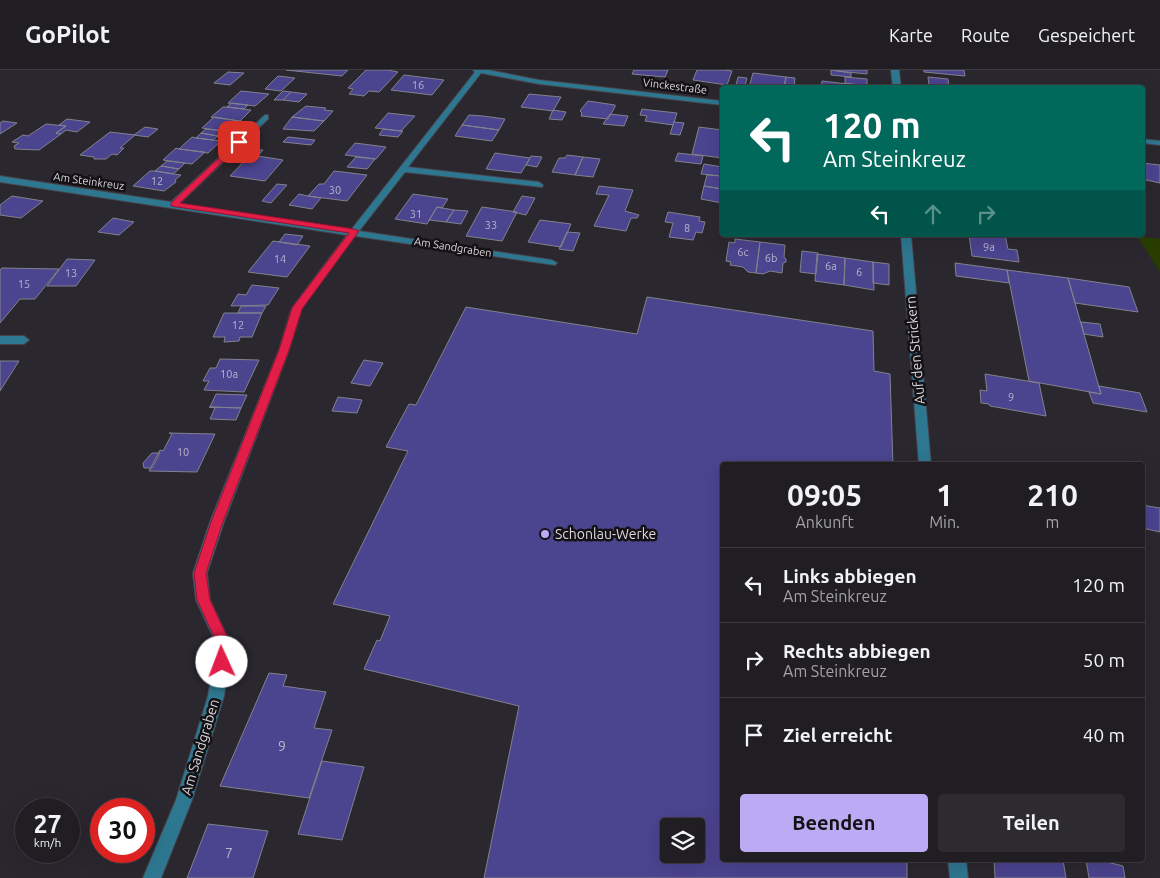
<!DOCTYPE html>
<html lang="de">
<meta charset="utf-8">
<style>
:root{--surface:#201d23;--page:#2d2a30;--text:#f1f3f6;--muted:#a2a2a6;--line:#3d3b41;--accent:#bcaaf5}
body{margin:0;font-family:Ubuntu,sans-serif;background:var(--page);color:var(--text);height:100vh;display:flex;flex-direction:column;font-size:19px;white-space:nowrap}
*{box-sizing:border-box;margin:0}
p{font-size:16px;color:var(--muted)}
.icon{flex:none;width:28px;height:28px;fill:none;stroke:currentColor;stroke-width:2;stroke-linecap:round;stroke-linejoin:round}
.map{position:relative;flex:1;overflow:hidden}
.details{position:absolute;left:720px;top:392px;width:425px;height:400px;display:flex;flex-direction:column;background:var(--surface);border-radius:5px;box-shadow:0 5px 20px #0002,0 0 0 1px var(--line)}
.details>*{flex:none}
.guide{position:absolute;left:720px;top:15px;width:425px;height:152px;border-radius:5px;box-shadow:0 5px 20px #0002,0 0 0 1px var(--line);background:#00695c;color:#fff;overflow:hidden}
.fabs{position:absolute;left:660px;top:748px;display:grid;gap:10px}
.fabs a{display:grid;place-items:center;width:45px;height:45px;border-radius:5px;background:var(--surface);box-shadow:0 5px 20px #0002,0 0 0 1px var(--line);font-size:25px}
.speed{position:absolute;left:15px;top:728px;display:flex;gap:10px;font-size:25px;font-weight:700;text-align:center}
.speed>*{display:grid;place-content:center;width:65px;height:65px;border-radius:50%;background:var(--surface);box-shadow:0 5px 20px #0002,0 0 0 1px var(--line);line-height:1}
.speed small{font-size:12px;font-weight:400}
.speed .limit{border:8px solid #d22;background:#fff;color:#111}
.pin{position:absolute;display:grid;place-items:center;width:42px;height:42px;color:#fff;margin:-21px;border-radius:10px;box-shadow:0 2px 8px #0006}
.me{position:absolute;width:55px;margin:-28px;rotate:358deg;stroke-linejoin:round;filter:drop-shadow(0 0 4px #0008)}
.turn{display:flex;align-items:center;gap:18px;height:105px;padding:0 20px;font-size:22px}
.turn .icon{width:65px;height:65px;stroke-width:2.5}
.turn b{display:block;font-size:35px;line-height:42px}
.lanes{display:flex;align-items:center;height:48px;padding:0 20px;background:#0003;justify-content:center;gap:25px;direction:ltr}
.lanes .off{opacity:.35}
.eta{display:flex;justify-content:space-evenly;align-items:center;height:85px;text-align:center}
.eta b{font-size:30px;font-weight:600;line-height:35px}
.button{display:flex;gap:10px;margin-top:auto;padding:10px 20px}
.button a{flex:1;height:58px;border-radius:5px;background:var(--accent);color:#111;font-size:20px;font-weight:600;line-height:58px;text-align:center}
.button a+a{background:var(--page);color:var(--text)}
ul{padding:0;list-style:none}
li{display:flex;align-items:center;gap:15px;height:75px;padding:0 20px;border-top:1px solid var(--line)}
li div{flex:1}
li b{display:block;font-size:19px}
li em{font-style:normal}
header{display:flex;align-items:center;gap:30px;box-sizing:border-box;height:70px;padding:0 25px;background:var(--surface);border-bottom:1px solid var(--line)}
header strong{font-size:24px}
nav{display:flex;gap:28px;margin-inline-start:auto;font-size:18px}
.map>svg:first-child{display:block}
.green{fill:#293d01}
.building{fill:#4b448f;stroke:#82828d;fill-rule:evenodd}
.lines{fill:none;stroke-linecap:round;stroke-linejoin:round}
.minor-casing{stroke:#47434b;stroke-width:2}
.minor{fill:#2e7790;fill-rule:evenodd}
.route{fill:#e11d48;stroke:#92132f}
.poi-dot{fill:#bcaaf5;stroke:#131114;stroke-width:2}
.labels{text-anchor:middle;stroke-width:5;stroke-linejoin:round;paint-order:stroke}
.number-label{font-size:11px;fill:#b8b4cb}
.far-street-label{font-size:11px;fill:#dcd9df;stroke:#131114}
.street-label{font-size:14px;fill:#dcd9df;stroke:#131114}
.poi-label{font-size:14px;fill:#dcd9df;stroke:#131114;text-anchor:start}
.near-number-label{font-size:14px;fill:#b8b4cb}
</style>
<header>
<strong>GoPilot</strong>
<nav><a>Karte</a><a>Route</a><a>Gespeichert</a></nav>
</header>
<div class="map">
<svg width="1160" height="808" viewBox="0 0 1160 808">
<rect width="100%" height="100%" fill="#2b272f"/>
<path class="green" d="M1137 166 1160 169V202Z"/>
<path class="building" d="M286 0H348L342 6Z
M366 0H388L398 2 379 22 369 21 364 26 349 24 353 19 348 18Z
M634 0H668L665 7 632 4Z
M697 0H724L732 1 727 15 693 10Z
M831 0 851 3V7L831 5Z
M837 0H867V4L837 1Z
M924 0H964L965 6 924 2Z
M228 2 244 3 230 15 214 13Z
M753 3 786 7 784 18 749 17Z
M404 5 444 10 432 25 391 20Z
M278 6 295 8 281 21 265 19Z
M738 7 747 8 745 16 736 15Z
M786 7 795 8 794 18H784Z
M845 7 867 9V16L845 13Z
M928 7 948 9 949 17 929 15Z
M822 11 856 15 855 18H821Z
M241 21 269 24 255 36 228 33Z
M283 21 291 22 283 30H274Z
M291 22 307 24 299 32 283 30Z
M529 24 561 27 553 41 521 37Z
M588 31 615 35V37L608 49 581 46 582 43 580 41Z
M232 33 248 35 244 39 227 37Z
M306 36 326 38 324 40 333 41 324 51 292 47Z
M223 37H227L251 40 240 51 211 47Z
M642 39 650 40 677 43 673 55 645 51 647 46 640 45Z
M553 40 566 42 562 50 549 49Z
M388 43 415 46 401 61 375 58Z
M610 44 628 46 624 56 603 54Z
M469 45 483 46 505 49 499 60 462 55Z
M214 47 240 51H242L231 62 202 58Z
M292 47 324 51 314 61 283 59Z
M67 49 90 52 77 62 66 60 61 64 56 63 66 56 59 55Z
M3 51 17 53 0 64V53Z
M674 52 684 53 680 65 670 64Z
M46 54 66 56 56 63 61 64 39 80 15 79 14 76 19 73 12 72 23 65 28 66Z
M462 55 499 60 492 71 455 66Z
M145 57 151 58 158 59 148 67 134 65Z
M699 57 722 60V88L692 84Z
M206 59 223 61 218 66 201 63Z
M383 59 401 61H403L398 67 379 65Z
M110 62 135 65 120 78H124L117 85 112 84 106 89H94V87L80 85Z
M201 63 218 66 213 70 196 68Z
M192 67 196 68 221 71 208 83 179 79Z
M288 67 315 70 311 75 283 72Z
M355 73 386 77 376 89 345 85Z
M176 78 179 79 205 82 192 94 163 90Z
M250 79 263 80 258 86 243 85Z
M495 83 530 88 521 103 486 99Z
M678 83 703 86 701 94 675 91Z
M250 85 258 86 283 90 265 111 230 106Z
M567 85 583 87 575 105 552 102 559 88H565Z
M531 86 542 87 537 97 526 95Z
M356 87 375 89 367 99 347 97Z
M583 87 600 89 593 107 575 105Z
M167 91 185 93 179 99 161 96Z
M1142 93 1160 95V113L1146 110 1142 102Z
M704 94 722 97V106L701 104Z
M161 96 179 99 173 104 155 101Z
M150 101H155L181 105 175 110 176 112 164 121 133 116Z
M334 101 367 105 347 131 308 126 319 114H324Z
M707 105 722 106V119L704 116Z
M277 114 287 115 271 133 262 131Z
M599 116 633 120 625 141 639 145 637 148H631L626 161 594 156 609 125 596 124Z
M704 116 722 119V133L701 129Z
M299 124 308 126 321 128 312 139 289 135Z
M413 124 448 129 442 138 437 137 427 154 395 149Z
M12 126 43 131 21 148 0 145V135Z
M522 126 535 128 526 145 513 142Z
M437 137 454 140 446 152 429 150Z
M482 137 517 142 502 171 466 166Z
M454 140 468 141 461 154 446 152Z
M668 142 700 147 699 151 705 152 702 163 696 162 693 170 669 167 673 153 665 152Z
M113 148 134 152 119 165 98 162Z
M540 150 571 154 561 177 528 172Z
M567 162 580 163 573 181 559 179Z
M285 164 303 166 297 175 279 172Z
M969 165H1005L1008 179 1017 180 1019 192 972 186Z
M735 169 760 172 756 203 748 202 743 197 730 195 731 192 726 191 729 172 735 173Z
M273 171 310 176 287 207 248 202Z
M760 172 785 175 784 187 786 189V192L783 193 782 203 770 201 763 204 756 203Z
M802 181 818 183 816 204 800 202Z
M817 184 845 188 844 215 815 211Z
M845 188 873 192 874 220 844 215Z
M67 189 95 190 76 216H47Z
M873 192 889 194V215L873 213Z
M955 193 1007 200 1009 213 956 206Z
M2 198 59 199 35 229H20L0 253V200Z
M1007 200 1068 208 1101 324 1029 311Z
M1068 208 1129 217 1138 242 1075 233Z
M252 215 279 218 268 235 231 236 238 224 246 225Z
M647 227 873 261 874 301 890 304 893 395H722V790H907V808H484L519 636 364 599 377 570 380 571 390 546 333 534 408 381 386 377 409 334 416 335 466 237 637 264ZM669 756H696V784H669Z
M241 236H266L262 243H238Z
M224 243H262L252 267H240L239 271 224 272 225 267H213Z
M1081 252 1100 254 1103 267 1084 264Z
M220 289 259 290 244 322 204 320 209 311H203L210 298H216Z
M364 290 383 293 370 316 351 313Z
M0 291H19L0 321Z
M985 304 1039 313 1046 346 990 336 989 334 981 333 980 320 987 321Z
M1099 316 1140 323 1147 342 1093 333 1089 322 1101 324Z
M216 324 247 325 241 338 210 337Z
M338 327 362 330 357 343 332 341Z
M209 337H210L241 338 236 350 210 349 215 338Z
M169 363 215 364 197 402 149 401 160 380 163 381 172 364Z
M152 383H160L152 398H144L143 393Z
M1142 435 1160 438V462L1142 458Z
M269 603 287 605 283 616 326 622 314 658 332 660 309 728 220 716Z
M322 691 364 697 342 770 298 764Z
M208 754 268 761 253 808H187Z
M994 790H1063L1066 808H995Z
M1086 790H1099L1123 796 1125 808H1089Z"/>
<g class="lines">
<defs>
<path id="minor" d="M473 0H488L539 10 722 31V35L539 14 481 3 408 97 539 112 543 115 542 117 405 102 359 161 552 190 557 193 555 195 355 166 302 238 289 280 224 452 207 503 210 530 231 575 224 626 192 730 161 808H143L176 730 208 626 217 575 196 530 193 503 210 452 279 280 292 238 347 165 0 112V106L171 132 265 45H268V49L179 134 351 160 475 2Z
M891 0H899L901 18H893Z
M1142 69 1160 71V75L1142 73Z
M901 165H911L931 395H919Z
M0 266H24L29 270 24 274H0Z
M948 790H966L968 808H950Z"/>
</defs>
<use href="#minor" class="minor-casing"/>
<use href="#minor" class="minor"/>
</g>
<path class="route" d="M239 69 242 70V73L180 133 354 159 359 161 302 239 289 280 223 452 206 503 210 530 231 575 226 597 222 599 217 597 215 592 218 575 197 530 194 503 211 452 279 280 292 238 349 163 171 136V133Z"/>
<circle class="poi-dot" cx="545" cy="464" r="5"/>
<g class="labels">
<g class="number-label">
<text x="418" y="19">16</text>
<text x="157" y="115">12</text>
<text x="335" y="124">30</text>
<text x="416" y="148">31</text>
<text x="491" y="159">33</text>
<text x="687" y="162">8</text>
<text x="989" y="181">9a</text>
<text x="743" y="186">6c</text>
<text x="771" y="192">6b</text>
<text x="280" y="193">14</text>
<text x="831" y="200">6a</text>
<text x="859" y="206">6</text>
<text x="71" y="207">13</text>
<text x="24" y="218">15</text>
<text x="238" y="259">12</text>
<text x="229" y="308">10a</text>
<text x="1011" y="331">9</text>
<text x="183" y="386">10</text>
</g>
<g class="far-street-label">
<text transform="translate(675 16) rotate(7)" y="4">Vinckestraße</text>
<text transform="translate(89 111) rotate(8)" y="4">Am Steinkreuz</text>
<text transform="translate(453 177) rotate(9)" y="4">Am Sandgraben</text>
</g>
<g class="street-label">
<text transform="translate(915 280) rotate(-95)" y="5">Auf den Strickern</text>
<text transform="translate(200 677) rotate(-73)" y="5">Am Sandgraben</text>
</g>
<g class="poi-label">
<text x="555" y="469">Schonlau-Werke</text>
</g>
<g class="near-number-label">
<text x="282" y="681">9</text>
<text x="229" y="788">7</text>
</g>
</g>
</svg>
<div class="fabs">
<a><svg class="icon" aria-label="layers" viewBox="0 0 24 24"><path d="M12 4l9 5-9 5-9-5zM3 14l9 5 9-5"/></svg></a>
</div>
<div class="speed"><div>27<small>km/h</small></div><div class="limit">30</div></div>
<div class="pin" style="left:239px;top:72px;background:#d93025"><svg class="icon" aria-label="arrive" viewBox="0 0 24 24"><path d="M6 21V4h12l-3 4 3 4H6"/></svg></div>
<svg class="me" style="left:222px;top:592px" viewBox="-20 -20 40 40"><circle r="19" fill="#fff"/><path d="M0-13L10 11 0 6-10 11z" fill="#e11d48"/></svg>
<div class="guide">
<div class="turn"><svg class="icon" aria-label="left" viewBox="0 0 24 24"><path d="M17 20v-9H6M10 6l-5 5 5 5"/></svg><div><b>120 m</b>Am Steinkreuz</div></div>
<div class="lanes"><svg class="icon" aria-label="left" viewBox="0 0 24 24"><path d="M17 20v-9H6M10 6l-5 5 5 5"/></svg><svg class="icon off" aria-label="ahead" viewBox="0 0 24 24"><path d="M12 20V5M6 11l6-6 6 6"/></svg><svg class="icon off" aria-label="right" viewBox="0 0 24 24"><path d="M7 20v-9h11M14 6l5 5-5 5"/></svg></div>
</div>
<section class="details">
<div class="eta">
<div><b>09:05</b><p>Ankunft</p></div>
<div><b>1</b><p>Min.</p></div>
<div><b>210</b><p>m</p></div>
</div>
<ul>
<li><svg class="icon" aria-label="left" viewBox="0 0 24 24"><path d="M17 20v-9H6M10 6l-5 5 5 5"/></svg><div><b>Links abbiegen</b><p>Am Steinkreuz</p></div><em>120 m</em></li>
<li><svg class="icon" aria-label="right" viewBox="0 0 24 24"><path d="M7 20v-9h11M14 6l5 5-5 5"/></svg><div><b>Rechts abbiegen</b><p>Am Steinkreuz</p></div><em>50 m</em></li>
<li><svg class="icon" aria-label="arrive" viewBox="0 0 24 24"><path d="M6 21V4h12l-3 4 3 4H6"/></svg><div><b>Ziel erreicht</b></div><em>40 m</em></li>
</ul>
<div class="button"><a>Beenden</a><a>Teilen</a></div>
</section>
</div>
